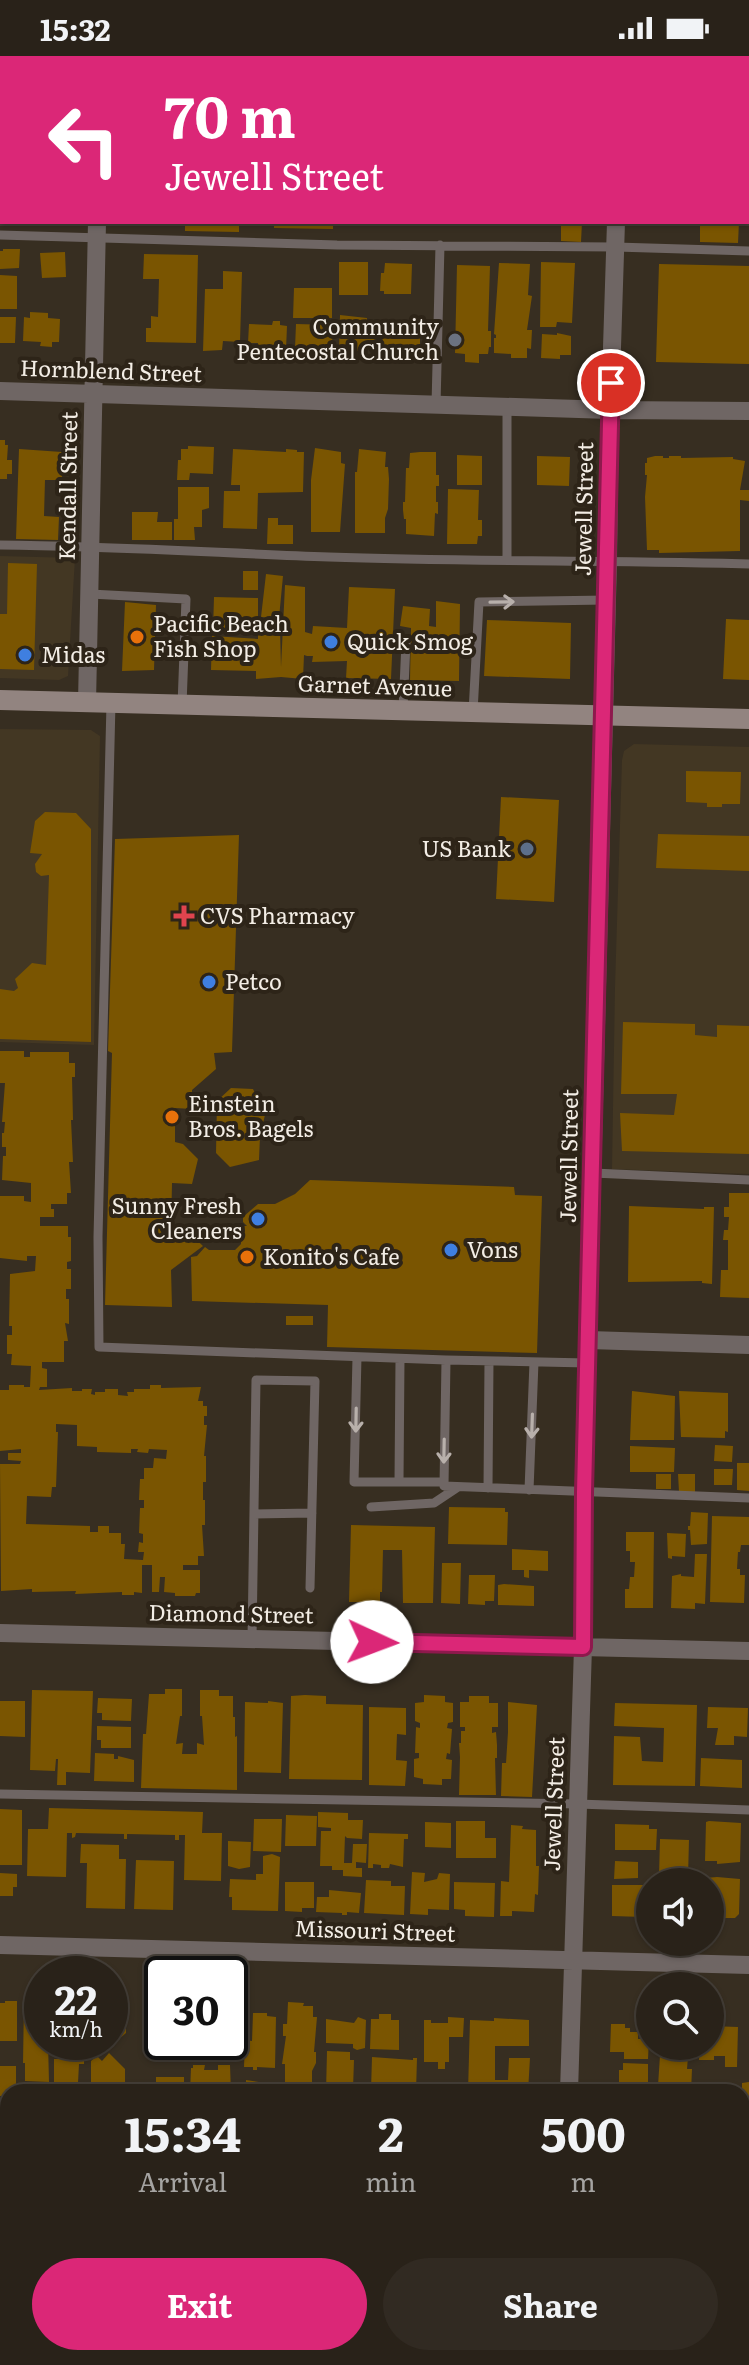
<!DOCTYPE html>
<style>
:root{--surface:#292219;--page:#312a22;--text:#f1f3f6;--muted:#a5a4a2;--line:#453f38;--accent:#db2777}
body{margin:0;font-family:Literata,serif;background:var(--page);color:var(--text);height:100vh;display:flex;flex-direction:column;font-size:30px;white-space:nowrap}
*{box-sizing:border-box;margin:0}
p{font-size:26px;color:var(--muted)}
.icon{flex:none;width:44px;height:44px;fill:none;stroke:currentColor;stroke-width:2;stroke-linecap:round;stroke-linejoin:round}
.map{position:relative;flex:1;overflow:hidden}
.panel{position:absolute;left:0px;top:2028px;width:750px;height:282px;display:flex;flex-direction:column;background:var(--surface);border-radius:24px 24px 0 0;box-shadow:0 2px 6px #0004,0 0 0 2px var(--line)}
.panel>*{flex:none}
.hud{position:absolute;left:0px;top:0px;width:750px;height:168px;box-shadow:0 2px 6px #0004,0 0 0 2px var(--line);background:#db2777;color:#fff;overflow:hidden}
.tools{position:absolute;left:636px;top:1812px;display:grid;gap:16px}
.tools a{display:grid;place-items:center;width:88px;height:88px;border-radius:50%;background:var(--surface);box-shadow:0 2px 6px #0004,0 0 0 2px var(--line);font-size:40px}
.speed{position:absolute;left:24px;top:1900px;display:flex;gap:16px;font-size:40px;font-weight:700;text-align:center}
.speed>*{display:grid;place-content:center;width:104px;height:104px;border-radius:50%;background:var(--surface);box-shadow:0 2px 6px #0004,0 0 0 2px var(--line);line-height:1}
.speed small{font-size:20px;font-weight:400}
.speed .limit{border:4px solid #111;border-radius:12px;background:#fff;color:#111}
.pin{position:absolute;display:grid;place-items:center;width:68px;height:68px;color:#fff;margin:-34px;border:4px solid #fff;border-radius:50%;box-shadow:0 2px 8px #0007}
.me{position:absolute;width:88px;margin:-44px;rotate:92deg;stroke-linejoin:round;filter:drop-shadow(0 0 6px #0008)}
.turn{display:flex;align-items:center;gap:28px;height:168px;padding:0 32px;font-size:36px}
.turn .icon{width:104px;height:104px;stroke-width:2.5}
.turn b{display:block;font-size:56px;line-height:68px}
.eta{display:flex;justify-content:space-evenly;align-items:center;height:136px;text-align:center}
.eta b{font-size:48px;font-weight:700;line-height:56px}
.cta{display:flex;gap:16px;margin-top:auto;padding:16px 32px}
.cta a{flex:1;height:92px;border-radius:48px;background:var(--accent);color:#fff;font-size:32px;font-weight:700;line-height:92px;text-align:center}
.cta a+a{background:var(--page);color:var(--text)}
.status{display:flex;justify-content:space-between;align-items:center;height:56px;padding:0 40px;background:var(--surface);direction:ltr}
.status svg{height:22px;fill:currentColor}
.map>svg:first-child{display:block}
.built{fill:#433723}
.building{fill:#7a5501;fill-rule:evenodd}
.lines{fill:none;stroke-linecap:round;stroke-linejoin:round}
.service{stroke:#6f6664;stroke-width:9}
.minor{stroke:#6f6664;stroke-width:18}
.secondary{stroke:#928480;stroke-width:20}
.primary{stroke:#ad9b97;stroke-width:20}
.oneway{stroke:#b8b0ab}
.route-casing{stroke:#8e194d;stroke-width:20}
.route{stroke:#db2777;stroke-width:14}
.worship-dot{fill:#6b7280;stroke:#2d2418;stroke-width:3}
.food-dot{fill:#e8710a;stroke:#2d2418;stroke-width:3}
.shop-dot{fill:#3f7fe0;stroke:#2d2418;stroke-width:3}
.service-dot{fill:#5c6f8a;stroke:#2d2418;stroke-width:3}
.health-dot{fill:#e0444e;stroke:#2d2418;stroke-width:3}
.labels{text-anchor:middle;stroke-width:8;stroke-linejoin:round;paint-order:stroke}
.poi-label{font-size:22px;fill:#f3ede5;stroke:#2d2418;text-anchor:start}
.street-label{font-size:22px;fill:#f3ede5;stroke:#2d2418}
</style>
<div class="status"><b>15:32</b><svg viewBox="0 0 49 12"><path d="M0 12V9h3v3zM5 12V6h3v6zM10 12V3h3v9zM15 12V0h3v12zM26 1h20v11H26zM47 4h2v5h-2z"/></svg></div>
<div class="map">
<svg width="749" height="2309" viewBox="0 0 749 2309">
<rect width="100%" height="100%" fill="#372e21"/>
<path class="built" d="M0 500 75 502 68 620 59 624 0 622Z
M0 673 91 674 100 680 94 989 0 986Z
M634 688 749 691V1118L612 1113 615 931 622 704 624 695Z"/>
<path class="building" d="M185 166H239V176L185 175Z
M274 166H333V173L274 172Z
M561 166H582L581 186 561 185Z
M700 166H739L738 187 700 186Z
M3 193H20L19 212 0 213V195H3Z
M65 196 66 221 42 222 40 197Z
M144 198 198 199 196 287 146 286V272H151V260L158 261 159 223H143Z
M339 206H368V239H339Z
M541 206 575 207 572 267 557 266 556 271H540Z
M385 207 412 208 411 238H384V235H380L381 217H384Z
M499 207 530 208 528 239 532 240 527 274H532L531 293 527 292V302H511V298L494 297V282H496V279L494 278Z
M659 208 749 210V308L656 306Z
M457 209 490 210 488 275H491V291H489L488 298H479V307L465 306V298L455 297Z
M223 215 242 216 240 286 223 285 222 294 203 295 205 233H223Z
M0 219 17 220V253H0Z
M294 232H332V262H293Z
M30 256 48 257V262L60 263 59 286H52V291L40 290 41 286 23 285 24 261 30 262Z
M340 259 367 262V271H376V290H366V295H356V298L339 295Z
M0 261H16L15 287H0Z
M273 265H280V269L287 270 286 294 275 293V296H269V293H258V287H248L249 268 272 269Z
M296 268 333 269 332 289H322V293L316 292V297L302 296V292H295Z
M383 272 420 274V291H410V296H382Z
M557 277 571 280V299H560V303L541 302 542 278 557 279Z
M0 384H5V389H8L7 404H12V418H7V423H0Z
M188 390 214 391 213 418 190 417 189 424H177L178 404H181V393H188Z
M315 392 341 396V407L345 408 340 476H311V424Z
M19 393 62 396V424H45L44 460 59 461 58 484 16 483Z
M233 393 286 396V393L297 394V396H304L303 436 258 437 257 473 223 472 224 435H240V429H231Z
M359 393 386 396 385 411H388L389 423 388 453 385 462V477H355V416H357Z
M420 396H436V419H439V430H436V446H438V458L435 457 434 480 406 478V463H404L403 454V446H405L406 412H409L410 397Z
M457 399 482 400V429H457Z
M537 400 570 401 569 430 537 429Z
M655 400H663V402H669V400H681V402L733 401V403L745 405 740 434H749V445L740 444V495L659 497V494H647L645 441 647 419H645V407H647V402Z
M178 431H209V452L202 454V471H194L195 484H174V463H178Z
M448 433 479 434 478 464H482V480H478L477 488H447Z
M132 456H158L157 466H172V484H132Z
M268 462H278V469H293V488H267Z
M8 507 37 508 34 614 0 613V558H7Z
M243 515H258V534H243Z
M266 518 283 520 279 562 261 561Z
M285 529 305 531V576L312 578 313 570 347 572 349 531 395 533 391 623 346 622 347 605 312 606 313 600H307L304 599 303 623 281 621 256 623V615L211 614 212 580 258 583V574H213L214 541 258 542V574L280 573 281 611Z
M436 545 460 548 459 625 410 624 411 572 400 570 403 550 430 553 429 570 436 571Z
M125 546 156 549 154 614 122 615Z
M726 563 749 564V624L723 623Z
M487 564 571 567 570 623 484 620Z
M686 715 741 716 740 748H722V751H707V747L686 746Z
M501 741 559 744 554 846 496 843Z
M45 756 76 757 91 773V986L0 983V933L14 935 18 932 15 923 32 907 46 909 49 819 41 820 36 816 35 808 42 798 30 797 35 765Z
M658 778 749 780V815L656 812Z
M239 779 232 996 214 997 216 1013 192 1034V1053L175 1052V1086L183 1088 198 1103 192 1128 172 1127 171 1175H187L203 1190 171 1214 172 1251 105 1249 112 997 108 995 115 783Z
M623 966 695 968V979L717 981V969L749 970V1098L622 1095 620 1057 674 1059 677 1038H621Z
M0 995H24V1001H30V996H69V1007H75V1021H72L73 1064H71L73 1106H69L71 1137H67V1148H51V1153H54V1161H40V1170H68V1181H71V1205L67 1206V1213H71V1233H66V1243H69V1268L65 1267 68 1285H64V1306H42V1312L47 1313V1331H40L39 1334 72 1332V1335H82V1333H92L91 1338 95 1339V1336H105V1333H118V1339L128 1340 127 1336H134V1333H150V1329H161V1332L201 1331 198 1345H203V1350H207V1360H204V1369H207L204 1400H206V1426H203V1444H205V1469H202L204 1500H198V1509H183V1514H200V1537H196L195 1540H175V1537L164 1536 165 1521H160L159 1536H152V1509H142V1537L134 1536V1539H122V1536L75 1538 76 1535 32 1536V1533L1 1535 0 1408H20L21 1405 8 1404V1397H21V1393L0 1395V1334H9V1329H24V1331H30L31 1310 11 1309 12 1298H7V1279H12V1270H9L10 1218 35 1215 36 1200H27V1205L0 1202V1140H24V1145L31 1146V1127L2 1124 3 1100H6V1091H2V1077H4L5 1066H2L5 1027H0ZM56 1368 77 1369V1390L97 1391V1396L131 1397V1393H138L137 1396 148 1397 149 1393 167 1394 166 1403 154 1402 153 1412H144V1423H140L139 1444H144V1452H140L139 1477 143 1478V1487L139 1486 138 1496H144L143 1504 124 1503 125 1488H121V1477H109V1470H98V1476H90V1470L26 1468 27 1440 51 1441 52 1431H56L58 1376H56Z
M231 1032 253 1033 265 1059 260 1080 259 1104 230 1111 216 1097 217 1045Z
M310 1124 514 1131 515 1139 542 1140 537 1297 327 1291 328 1249 192 1245 191 1201 197 1200 205 1191 209 1194H235L241 1188V1170H247L243 1166V1161L258 1148H275L295 1138Z
M729 1137H749V1242L720 1241 721 1214H728V1184H723L724 1174H728L729 1161H724V1151H729Z
M629 1150 704 1153V1151H714L712 1228 702 1227V1225L628 1226Z
M286 1260H313V1269H286Z
M632 1335 675 1340 674 1384H630Z
M679 1335 728 1337V1376L725 1375V1382L681 1381Z
M715 1389 733 1390 732 1406 714 1405Z
M630 1390 675 1392 674 1416H630Z
M737 1407H749V1435L737 1434Z
M714 1413H733L732 1429H714Z
M656 1418H671V1433H656Z
M678 1418H695V1436H679Z
M449 1451 505 1452V1456H508L507 1489 448 1488Z
M691 1456 708 1457 707 1488 691 1489 690 1474H688V1470H690Z
M712 1460 749 1461V1489H741L740 1496H738L737 1513H740V1519H745L744 1547 710 1546Z
M351 1469 435 1471 433 1547H403L402 1494H383L382 1536H380V1546H349Z
M626 1476H654L653 1552H625V1533H629L630 1521H634L635 1506H630V1495H626Z
M667 1477 686 1478 685 1501 672 1500V1503L668 1502Z
M512 1493 548 1495V1515L529 1514V1522L524 1521V1514H512Z
M695 1498H707L705 1548 695 1547V1553L671 1552 672 1520 681 1518V1520L694 1521Z
M442 1507H461L460 1548 441 1547Z
M469 1519H495L494 1545H485V1549L468 1548Z
M504 1528 534 1530V1550L498 1549V1529Z
M165 1633H182V1660H180L176 1688 183 1687 182 1698H197V1687L204 1689 202 1660H200V1634H219V1640H233V1661H235V1681L237 1680V1734L141 1732 143 1678H146L149 1638H165Z
M32 1634 93 1635 90 1717 66 1716V1729H57L58 1703H56L55 1715 30 1714Z
M305 1639 326 1640V1648L363 1649 362 1724 289 1723 291 1640Z
M424 1639 445 1640V1646L453 1647V1666L448 1667 447 1672 452 1673 450 1698 447 1697 446 1703 452 1704 451 1723H442V1729L423 1728V1723L414 1721V1703L419 1702V1697H415L416 1671 420 1672V1667L415 1665V1647L424 1646Z
M469 1640H489V1647H498V1671H492V1677L496 1676 497 1689V1702H495L496 1739H459L460 1701 459 1687H461V1675H465V1671H460V1646H469Z
M98 1642 132 1643 131 1665 102 1664V1657H97Z
M0 1645H25V1681L0 1680Z
M268 1645 283 1647 281 1717 244 1716 245 1646 268 1647Z
M508 1646 537 1649 532 1741 501 1740 502 1707H506L508 1676Z
M615 1647 697 1649 695 1730 613 1729 614 1680 640 1681 642 1705 663 1706 664 1672 614 1670Z
M369 1651 406 1652V1679L397 1678 396 1704 407 1705 405 1730 369 1729Z
M708 1651 748 1652 747 1681 734 1680V1689H715L718 1672H707Z
M97 1670 131 1671V1692H101V1684H97Z
M95 1697 114 1698V1703H118V1700L134 1704V1726L94 1725Z
M701 1702 742 1704V1732L700 1730Z
M49 1752 203 1756 202 1777H222L221 1825 184 1824 185 1779H179V1784H175V1779L127 1778V1783H124V1778L76 1777 75 1781 72 1782V1777H67L66 1821 27 1820 28 1773H48Z
M0 1753 22 1754V1809H0Z
M318 1756 348 1757V1764H363L362 1783 347 1782 345 1780 344 1807H352L353 1788H367L366 1807 356 1806V1812H362V1821L343 1820V1814H332V1810H320L321 1775H331V1772L318 1771Z
M286 1759 317 1760 316 1790H285Z
M254 1763H282L281 1796 253 1795Z
M456 1765H485V1782H496V1802H456Z
M709 1765 741 1767 740 1806 717 1808V1805H705L706 1766Z
M425 1766 451 1767V1792L425 1791Z
M615 1768 649 1769V1773H657L656 1794H615Z
M511 1769 523 1770 522 1773 536 1774V1810H539L538 1839 535 1838 534 1856 512 1855V1860H500L501 1825 509 1826Z
M369 1777 408 1778V1783H404L403 1811 390 1808 389 1812H381V1809L373 1808V1812H368Z
M660 1783 689 1784 688 1821 659 1820Z
M228 1785 251 1786 250 1811 239 1813 228 1810Z
M81 1788 119 1789V1803H126L125 1853 86 1852 87 1807H80Z
M272 1798 280 1801 278 1855 232 1854V1841H229L230 1823 256 1824V1818H263V1800Z
M136 1804 174 1805 173 1854 134 1853Z
M615 1805 638 1806V1822L614 1823Z
M412 1816 425 1817 424 1826 437 1823 439 1817 450 1818 449 1854 428 1853V1859L410 1858Z
M0 1817 17 1818V1831H13V1840H0Z
M717 1821 740 1823 739 1858 735 1862H710V1826H705V1822Z
M366 1824 391 1825V1830H405L404 1859 364 1857Z
M285 1826H314V1852H302V1856L285 1855Z
M454 1826 495 1827 494 1861 465 1860V1854L454 1853Z
M612 1829H648V1856H643V1861L612 1860Z
M329 1834 361 1837 359 1857 347 1856V1859H342V1857L316 1856 317 1841H329Z
M5 1945H17V1985H0V1947H5Z
M24 1945 42 1946V1986H48L49 2026 25 2025V2007H23Z
M288 1946 304 1947 303 1950H313V1961H317L314 1996H316V2007L312 2015V2031L285 2030V2008H282L286 1980H283V1968H287Z
M110 1947 122 1948V1955H126V1977L112 1989 110 1988Z
M157 1952H162V1986H173L170 2001H156L157 1995H150L151 1959 157 1960Z
M253 1957H267V1960L276 1961 275 2012 257 2011V2014H253V2011H244L245 1984 252 1985Z
M379 1958H391V1964H399V1994L370 1993 371 1963H379Z
M358 1961 366 1964 365 1992 357 1994 353 1992V1988L326 1987V1963L354 1967Z
M448 1961 464 1962 463 1981H449V2006H445V2013H438V2006H424V1964H431V1967H448Z
M494 1962 529 1964V1990H495V2024H508L509 2002H530L528 2036H468L470 1964 494 1965Z
M611 1968H625V1972H630V1976H638V1983H649L648 2003H624V1996H610Z
M710 1970 738 1971 737 2011H725V2000H714V2004H699L700 1990H710Z
M59 1986H84V2008H79L78 2027 54 2026V2003H58Z
M658 1990H692V2001H688L687 2013H692L691 2036H654V2030H658L660 1999Z
M327 1995 350 1996V2004H354L353 2033H360V2036H326Z
M109 1997 125 2013V2035L96 2034 97 2027H91V2005L97 2000 102 2005Z
M372 2001 413 2004V2002H417L416 2036 371 2034Z
M623 2007 648 2008V2036H619V2014H623Z
M193 2009H205L204 2014H218V2009H230L231 2036H190L191 2012H193Z
M0 2010H16V2036H8V2040H0Z
M156 2021H184V2036H156Z
M246 2024 265 2027V2036H235V2026H246Z
M749 2026V2058H742V2027Z
M0 2081H8V2114H0Z
M742 2082H749V2123H742Z
M742 2138H749V2178H742Z
M0 2263 8 2264V2286H0Z
M742 2282H749V2309H700V2302H742Z
M226 2302H255V2309H226Z
M318 2302H346V2309H317Z
M607 2302H645L644 2308 607 2309Z
M652 2302H694V2309H652Z"/>
<g class="lines">
<path class="service" d="M0 179 337 189 616 191 749 195
M436 349 440 189
M0 489C110 490 219 497 329 501 469 506 609 504 749 508
M507 503V351
M90 538 186 543 182 649
M111 647 98 1181 99 1291 446 1304 587 1307
M403 654 406 586
M473 656 479 546 607 544
M593 1117 749 1124
M357 1301 354 1426H444
M446 1304 444 1430 749 1442
M399 1425 400 1303
M488 1432 489 1305
M529 1434 534 1306
M371 1451 434 1447 458 1431
M254 1458 312 1457
M252 1583 256 1324 315 1325 310 1532
M0 1738 578 1748 749 1754
M0 2051 8 2052
M742 2066 749 2067"/>
<path class="minor" d="M102 2V0
M620 2V0
M0 335 610 354 749 355
M87 647 97 166
M589 1284 749 1289
M0 1577 749 1595
M0 1889 749 1909
M569 2036 583 1591 584 1436 608 504 610 354 616 166
M0 2203H8
M742 2220 749 2221
M43 2309V2302
M563 2309V2302"/>
<path class="secondary" d="M0 644 749 663"/>
<path class="primary" d="M0 25H2
M748 44H749"/>
</g>
<defs><path id="oneway-shaft" d="M-6 0H5M1.5-3L5.5 0L1.5 3" fill="none" stroke-width="1.6" stroke-linecap="round" stroke-linejoin="round" transform="scale(2)"/></defs>
<g class="oneway">
<use href="#oneway-shaft" transform="translate(502 546) rotate(-1)"/>
<use href="#oneway-shaft" transform="translate(356 1364) rotate(91)"/>
<use href="#oneway-shaft" transform="translate(532 1370) rotate(92)"/>
<use href="#oneway-shaft" transform="translate(444 1395) rotate(91)"/>
</g>
<g class="lines">
<defs>
<path id="route" d="M372 1586 583 1591 584 1436 611 327"/>
</defs>
<use href="#route" class="route-casing"/>
<use href="#route" class="route"/>
</g>
<circle class="worship-dot" cx="455" cy="284" r="8"/>
<g class="food-dot">
<circle cx="137" cy="581" r="8"/>
<circle cx="172" cy="1061" r="8"/>
<circle cx="247" cy="1201" r="8"/>
</g>
<g class="shop-dot">
<circle cx="331" cy="586" r="8"/>
<circle cx="25" cy="599" r="8"/>
<circle cx="209" cy="926" r="8"/>
<circle cx="258" cy="1163" r="8"/>
<circle cx="451" cy="1194" r="8"/>
</g>
<circle class="service-dot" cx="527" cy="793" r="8"/>
<path class="health-dot" d="M180 848h8v8h8v8h-8v8h-8v-8h-8v-8h8z"/>
<g class="labels">
<g class="poi-label">
<text x="439" y="279" text-anchor="end">Community<tspan x="439" dy="25">Pentecostal Church</tspan></text>
<text x="153" y="576">Pacific Beach<tspan x="153" dy="25">Fish Shop</tspan></text>
<text x="347" y="594">Quick Smog</text>
<text x="41" y="607">Midas</text>
<text x="511" y="801" text-anchor="end">US Bank</text>
<text x="200" y="868">CVS Pharmacy</text>
<text x="225" y="934">Petco</text>
<text x="188" y="1056">Einstein<tspan x="188" dy="25">Bros. Bagels</tspan></text>
<text x="242" y="1158" text-anchor="end">Sunny Fresh<tspan x="242" dy="25">Cleaners</tspan></text>
<text x="467" y="1202">Vons</text>
<text x="263" y="1209">Konito's Cafe</text>
</g>
<g class="street-label">
<text transform="translate(111 315) rotate(2)" y="8">Hornblend Street</text>
<text transform="translate(68 430) rotate(-89)" y="8">Kendall Street</text>
<text transform="translate(584 453) rotate(-89)" y="8">Jewell Street</text>
<text transform="translate(375 630) rotate(2)" y="8">Garnet Avenue</text>
<text transform="translate(569 1100) rotate(-89)" y="8">Jewell Street</text>
<text transform="translate(231 1558) rotate(1)" y="8">Diamond Street</text>
<text transform="translate(554 1748) rotate(-88)" y="8">Jewell Street</text>
<text transform="translate(375 1875) rotate(2)" y="8">Missouri Street</text>
</g>
</g>
</svg>
<div class="tools">
<a><svg class="icon" aria-label="sound" viewBox="0 0 24 24"><path d="M4 9h4l5-4v14l-5-4H4zM17 9q2 3 0 6"/></svg></a>
<a><svg class="icon" aria-label="search" viewBox="0 0 24 24"><circle cx="10" cy="10" r="6"/><path d="M15 15l6 6"/></svg></a>
</div>
<div class="speed"><div>22<small>km/h</small></div><div class="limit">30</div></div>
<div class="pin" style="left:611px;top:327px;background:#d93025"><svg class="icon" aria-label="arrive" viewBox="0 0 24 24"><path d="M6 21V4h12l-3 4 3 4H6"/></svg></div>
<svg class="me" style="left:372px;top:1586px" viewBox="-20 -20 40 40"><circle r="19" fill="#fff"/><path d="M0-13L10 11 0 6-10 11z" fill="#db2777"/></svg>
<div class="hud">
<div class="turn"><svg class="icon" aria-label="left" viewBox="0 0 24 24"><path d="M17 20v-9H6M10 6l-5 5 5 5"/></svg><div><b>70 m</b>Jewell Street</div></div>
</div>
<section class="panel">
<div class="eta">
<div><b>15:34</b><p>Arrival</p></div>
<div><b>2</b><p>min</p></div>
<div><b>500</b><p>m</p></div>
</div>
<div class="cta"><a>Exit</a><a>Share</a></div>
</section>
</div>
